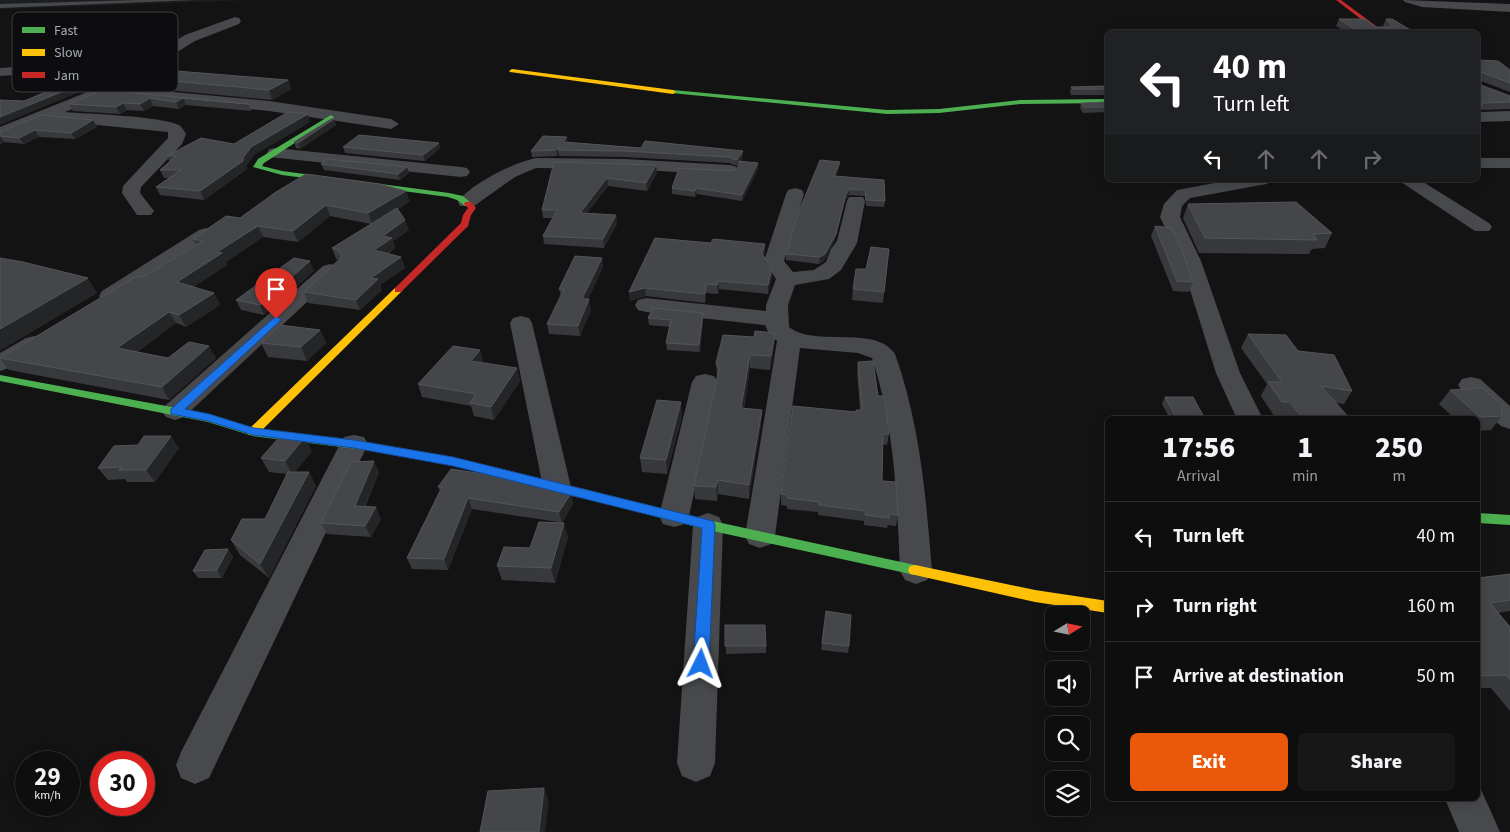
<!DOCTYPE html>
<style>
:root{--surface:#0e0e0e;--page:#171717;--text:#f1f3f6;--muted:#9b9c9e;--line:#2e2e2e;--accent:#ea580c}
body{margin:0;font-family:"Source Sans 3",sans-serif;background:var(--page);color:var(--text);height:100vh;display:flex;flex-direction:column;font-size:19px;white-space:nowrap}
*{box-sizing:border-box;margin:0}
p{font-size:16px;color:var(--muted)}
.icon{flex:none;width:28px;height:28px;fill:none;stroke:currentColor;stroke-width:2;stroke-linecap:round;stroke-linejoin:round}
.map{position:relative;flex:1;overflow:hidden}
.sheet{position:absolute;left:1105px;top:416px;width:375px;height:385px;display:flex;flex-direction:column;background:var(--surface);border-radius:8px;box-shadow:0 2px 12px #0003,0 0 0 1px var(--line)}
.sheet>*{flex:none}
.guide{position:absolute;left:1105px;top:30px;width:375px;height:152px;border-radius:8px;box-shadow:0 2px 12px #0003,0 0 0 1px var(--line);background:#202124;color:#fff;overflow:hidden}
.needle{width:32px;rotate:80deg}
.buttons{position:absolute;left:1045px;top:606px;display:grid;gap:10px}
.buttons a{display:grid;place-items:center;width:45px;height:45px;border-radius:8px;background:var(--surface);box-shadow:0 2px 12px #0003,0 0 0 1px var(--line);font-size:25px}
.speed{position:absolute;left:15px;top:751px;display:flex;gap:10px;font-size:25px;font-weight:700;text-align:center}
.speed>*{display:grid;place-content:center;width:65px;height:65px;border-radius:50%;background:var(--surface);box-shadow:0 2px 12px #0003,0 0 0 1px var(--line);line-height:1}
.speed small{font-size:12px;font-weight:400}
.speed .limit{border:8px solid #d22;background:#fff;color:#111}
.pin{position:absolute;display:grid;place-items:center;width:42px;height:42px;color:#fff;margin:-51px -21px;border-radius:50% 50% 50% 0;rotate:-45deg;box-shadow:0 0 5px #0007}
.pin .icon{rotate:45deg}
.me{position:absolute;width:55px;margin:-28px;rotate:3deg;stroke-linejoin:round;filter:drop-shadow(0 0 4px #0008)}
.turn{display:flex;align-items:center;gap:18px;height:105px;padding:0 25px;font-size:22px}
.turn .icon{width:65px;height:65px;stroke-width:2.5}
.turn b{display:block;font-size:35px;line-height:42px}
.lanes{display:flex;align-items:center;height:48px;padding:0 25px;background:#0003;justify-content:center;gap:25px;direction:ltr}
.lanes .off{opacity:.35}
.eta{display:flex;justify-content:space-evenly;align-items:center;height:85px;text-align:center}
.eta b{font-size:30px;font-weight:800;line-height:35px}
.cta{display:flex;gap:10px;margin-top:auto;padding:10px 25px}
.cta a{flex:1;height:58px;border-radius:8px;background:var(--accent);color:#fff;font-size:20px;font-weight:800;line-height:58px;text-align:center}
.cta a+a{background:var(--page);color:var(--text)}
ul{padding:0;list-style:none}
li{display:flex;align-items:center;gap:15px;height:70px;padding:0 25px;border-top:1px solid var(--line)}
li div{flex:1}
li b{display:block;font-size:19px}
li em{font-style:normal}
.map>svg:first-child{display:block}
.built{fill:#1d1e20}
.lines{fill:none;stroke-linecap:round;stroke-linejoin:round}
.lane{fill:#47494c;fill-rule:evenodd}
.street{fill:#47494c;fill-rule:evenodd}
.fast{fill:#4caf50;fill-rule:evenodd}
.slow{fill:#ffc107;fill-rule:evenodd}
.jam{fill:#c62828;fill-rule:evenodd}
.wall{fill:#38393c}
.shaded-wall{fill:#242526}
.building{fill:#444649;stroke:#53555a}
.route{fill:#1a73e8;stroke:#114b97}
.key{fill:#0d0d0f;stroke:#3a3c41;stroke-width:1}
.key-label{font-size:14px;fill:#a4aab4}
</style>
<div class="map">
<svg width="1510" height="832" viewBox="0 0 1510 832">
<rect width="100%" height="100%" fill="#131313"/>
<path class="built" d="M0 0H250L0 9Z"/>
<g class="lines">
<path class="lane" d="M138 0H194L0 8V4Z"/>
<path class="street" d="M1403 0 1510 4V12L1422 7 1405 2Z
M235 17 239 18 241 21 239 24 195 41 120 87 269 101 391 119 399 124 391 129 269 111 107 95 65 112C89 114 160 116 179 125 182 127 184 131 186 134L182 144 141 187 140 193 154 211 151 215H137L122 193 123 186 168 138V132L46 120 0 138V127L100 87 131 68 0 76V68L146 59 185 35Z
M1510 111V121L1478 122V112Z
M275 148 461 167 467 168 470 172 467 176 461 177 269 157 267 153 269 149Z
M536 158 625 159 729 165 735 166 738 170 735 174 729 175 625 169 536 168 515 177 474 206H460L458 202C470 184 515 162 536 158Z
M1478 158H1510V168H1478Z
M1231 180H1270L1267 184 1261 185 1190 198 1182 206 1180 217 1201 261 1240 373 1263 419H1237L1216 373 1181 261 1160 217 1164 204 1177 190Z
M1398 180H1420L1489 223 1492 227 1489 231H1475Z
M795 188 802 190 804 194 784 261 793 272 814 270 826 262 831 249 837 241 847 201 849 197H863L865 201 857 243 841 270 829 279 795 285 788 305 789 327C815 348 875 324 895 354 920 424 926 497 932 571L927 580 916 584 905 580 900 571C897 499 895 427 872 358L858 353 800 348 775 536 771 544 760 548 749 544 745 536 777 341 769 334 765 325 646 312 638 310 635 305 638 300 646 298 766 311V305L776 279 764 261 786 194 788 190Z
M206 228 213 230 216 234 213 238 118 301 110 303 102 301 99 296 102 291 199 230Z
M330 264 337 266 341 270 337 274 184 417 175 420 166 417 162 411 166 405 323 266Z
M521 316 529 318 532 323 571 487 567 494 557 498 547 494 543 487 510 323 513 318Z
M34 336 42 338 46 343 42 348 9 368 0 371V353L26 338Z
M705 374 714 376 718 382 689 516 685 524 674 527 663 524 659 516 692 382 696 376Z
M1471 377 1480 379 1510 406V429L1501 426 1462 391 1458 385 1462 379Z
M354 435 364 437 368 444 209 778 195 784 181 778 176 765 181 752 340 444 344 437Z
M708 513 719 517 723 525 715 763 710 776 696 782 682 776 677 763 693 525 697 517Z
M1478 784 1479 785 1500 832H1459L1445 799H1478Z"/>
<path class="fast" d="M673 90 887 110 939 109 1020 100 1108 99V103L1020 104 939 113 887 114 671 93V91Z
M331 115 334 117 333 118 264 163 262 166 282 171 449 193 463 196 472 204 465 206 457 200 448 197 282 175 253 167 258 159Z
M0 375 209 414 254 428 365 442 371 446 365 450 253 436 208 422 0 381Z
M580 488 708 520 915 565 920 566 922 570 920 574 915 575 708 530 576 496 574 493 576 490Z
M1478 513 1510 515V525L1478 523Z"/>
<path class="slow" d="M512 69 673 90 676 92 673 94 510 72 509 71Z
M398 287 403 290 401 292 257 435H249L247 432 249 429 395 288Z
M915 565 1035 590 1108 601V613L1035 602 915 575 910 574 908 570 910 566Z"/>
<path class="jam" d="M1336 0H1341L1384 32H1378Z
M465 202H471L476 208 471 215 468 226 401 292H395V288L461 223 463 215 468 208 464 204Z
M365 442 453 457 580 488 584 490 586 493 584 496 580 498 453 465 361 449 359 446 361 443Z"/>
</g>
<path class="wall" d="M1339 19 1376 27H1384L1383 26 1386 19 1414 32H1346L1336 26Z
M1478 60 1510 70V92L1481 81V85L1510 102V109L1479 110 1478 113Z
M121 76 288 80 291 89 272 100 126 86Z
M1108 86V95H1071L1070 92 1071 87Z
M104 90 248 104 251 111 186 105 179 109 153 106 144 111 127 110 120 114 73 111 69 104Z
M1108 102V112L1083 113 1080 108 1081 103Z
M334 119 336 125 300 149 296 148 294 142Z
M93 120 97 127 75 139 39 137 24 144 4 142 0 144V132Z
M310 122 254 155 246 166 247 169 204 200 160 195 156 187 169 178H164L160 170 170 162 167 156 234 144Z
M568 142 743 157 741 161 758 169 742 201 697 194 695 197 672 194V188L736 169 738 166V165V166L729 163 625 157 559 156V154L557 156 532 157 531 151Z
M439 143 440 148 425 161 345 153 343 147Z
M554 162 657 173 647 191 608 186 587 213 616 215 617 224 604 248 544 244 543 236 553 218H543L542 210Z
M321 164 409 173 400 180 324 170Z
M839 169 836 177 884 180 885 201 884 207 866 206 865 196 849 195 845 201 835 240 824 261 819 264 786 260V254Z
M276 192 410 201 398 209 409 230 393 241 395 248 388 254 401 257 405 268 380 285 382 290 360 310 308 303 304 292 339 260 336 259 332 248 371 224 330 216 298 242 263 237 226 262 227 265 193 287 214 293 220 305 186 327 176 323 137 352 168 358H216L169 400 9 370 0 358 143 277 196 245 193 239 240 218Z
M1188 204 1332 233 1325 248 1312 249 1309 254 1199 253 1183 218Z
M1155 226 1193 282 1189 292 1173 291 1151 236Z
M889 249 883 303 852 300 853 289 866 269Z
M765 253 764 256 772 276 768 294 719 289 718 294 706 293 705 303 646 296 630 301 629 292Z
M602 258 603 267 588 299 591 310 580 336 549 334 547 324 561 296 559 289Z
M314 271 264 315 241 310 236 300Z
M648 318 703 320 700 352 667 350 666 343 670 327 649 325Z
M320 330 326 343 307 361 268 357 261 343Z
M775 333 774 346 770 370 750 368 744 408 762 410 761 424 749 499 718 494 717 501 695 499 694 486 717 378 716 363Z
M1248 334 1298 351 1352 391 1344 404 1336 403 1350 419H1284L1282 416H1274L1261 396 1267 384 1241 348Z
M480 350 483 363 517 368 520 381 494 420 474 416 471 406 422 397 418 384Z
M858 362 878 396 889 434 887 445 883 444 882 481 898 515 896 526 888 525 887 528 864 525V521L818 515V512L787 509V506L781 505V494L855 412 860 410 857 372Z
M1450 390 1502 416 1491 430 1478 431V419H1455L1439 404Z
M1165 397 1205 419H1170L1162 404Z
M682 416 667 474 642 472 640 458Z
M179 448 155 482H127L125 479 108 480 98 468Z
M312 451 295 472H309L316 486 269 578 240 555 231 540 265 519 287 474 269 472 261 458Z
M379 472 365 507 381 519 371 537 327 534 321 523Z
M438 487 571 493 573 504 562 523 568 537 555 583 502 580 497 566 530 548 559 522 472 509 448 570 412 569 407 558 440 491Z
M228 549 233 557 222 578H198L193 571Z
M1510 574V611L1498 613 1510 627V711L1491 688H1478V578Z
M826 611 849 646 848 653 821 650Z
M725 625 766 646V653L726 654Z"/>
<path class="shaded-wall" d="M103 75 106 81 0 125V117Z
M288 80 291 89 272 100 269 90Z
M150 98 153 106 144 111 140 104Z
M183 98 186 105 179 109 176 102Z
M123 103 127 110 120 114 116 107Z
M308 114 310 122 254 155 246 166 247 169 204 200 200 191 251 147Z
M334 119 336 125 300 149 298 143Z
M93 120 97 127 75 139 71 133Z
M35 130 39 137 24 144 19 138Z
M0 136 4 142 0 144Z
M567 137 568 143 563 142Z
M439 143 440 148 425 161 423 155Z
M559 147 558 150 559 154 557 156 556 150Z
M743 151V157L739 163 738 161V166L737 160Z
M840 162 839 169 834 183V176Z
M758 163V169L742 201V195Z
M656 165 657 173 647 191 646 183Z
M407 167 409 173 400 180 398 174Z
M607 178 608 186 581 221 580 213Z
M696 188 697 194 695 197V191Z
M850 189 849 195 845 201 835 240 824 261 819 264 820 257 846 194Z
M406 191 410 201 372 224 368 213Z
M326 205 330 216 298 242 293 231Z
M616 215 617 224 604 248 603 239Z
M405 220 409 230 393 241 395 248 378 260 374 250 383 236Z
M258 226 263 237 226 262 227 265 183 294 177 282 217 252Z
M765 244V253L762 262V254Z
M401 257 405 268 380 285 382 290 360 310 356 300 371 278Z
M602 258 603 267 583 309 582 299Z
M310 261 314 271 264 315 260 305Z
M772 268V276L768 294V285Z
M88 278 97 293 0 351V329Z
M718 281 719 289 718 294 717 285Z
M706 284V293L705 303V294Z
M645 288 646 296 630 301 629 292Z
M214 293 220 305 186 327 179 315Z
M589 299 591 310 580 336 578 326Z
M169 312 176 323 125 360 117 348Z
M703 313V320L700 352 699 345Z
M320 330 326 343 307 361 301 347Z
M775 333 774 346 770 370 771 356Z
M209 346 216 358 169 400 162 387Z
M480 350 483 363 471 361Z
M750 355V368L741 422V408Z
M517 368 520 381 494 420 491 407Z
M681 402 682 416 667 474 666 460Z
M762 410 761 424 749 499V485Z
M171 436 179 448 155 482 146 470Z
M305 437 312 451 293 475 285 461Z
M374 461 379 472 360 517 355 506Z
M309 472 316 486 269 578 260 564Z
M718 480V494L717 501 716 487Z
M571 493 573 504 562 523 559 512Z
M468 498 472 509 448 570 444 559Z
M376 507 381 519 371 537 365 526Z
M564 523 568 537 555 583 551 568Z
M228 549 233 557 222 578 217 570Z
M544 788 549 801 545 832H539Z"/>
<path class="building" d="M1339 19H1365L1376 27H1393L1386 19H1392L1414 32H1359Z
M1478 60 1498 61 1510 70V83L1481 72V85L1510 96V102L1482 103 1481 108H1478Z
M164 70 288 80 269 90 121 76 124 74 150 77Z
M92 73 103 75 0 117V100L24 101Z
M1108 86V89H1073L1071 87Z
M104 90 248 104 183 98 176 102 150 98 140 104 123 103 116 107 69 104Z
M1108 102V107H1084L1081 103Z
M288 112 308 114 251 147 243 158V161L200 191 156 187 181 170H160L176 156H167L201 138 234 144Z
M42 115 93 120 71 133 35 130 19 138 0 136V132Z
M331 119H334L298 143 294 142Z
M359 135 439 143 423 155 343 147Z
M543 136 567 137 563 142 641 148 645 141 743 151 737 160 729 157 624 151 558 150 559 147 556 150 531 151Z
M327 159 407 167 398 174 321 164Z
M820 160 840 162 834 176 884 180 885 201 866 200 865 190 850 189 846 194 836 234 825 254 820 257 786 254 798 214Z
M738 161 758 163 742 195 696 188 695 191 672 188 679 168 729 171 736 169 740 164Z
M554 162 656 165 646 183 607 178 580 213 616 215 603 239 543 236 557 210H542Z
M306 174 380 184 406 191 368 213 326 205 293 231 258 226 217 252 222 253 177 282 214 293 179 315 169 312 117 348 168 358 189 342 209 346 162 387 0 358 137 276 143 277 203 241 193 239 226 216 240 218 276 192Z
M1296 202 1332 233 1313 234 1317 240 1205 238 1188 204Z
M397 208 405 220 383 236 392 238 374 250 401 257 371 278 378 279 356 300 304 292 342 257 339 251 332 248Z
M1155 226 1171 228 1183 252 1193 282 1177 281Z
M655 238 711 243 713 239 765 244 762 254 772 268 768 285 718 281 717 285 706 284 705 294 645 288 629 292Z
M871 247 889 249 884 292 853 289 856 269H866Z
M575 256 602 258 582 299H589L578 326 547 324 564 289H559Z
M0 258 23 262 88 278 0 329Z
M294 258 310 261 260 305 236 300Z
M653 308 703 313 699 345 666 343 671 320 648 318Z
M280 325 320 330 301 347 261 343Z
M755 331 775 333 771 356 750 355 741 408 762 410 749 485 718 480 716 487 694 486 719 369 716 363 723 335 754 337Z
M1248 334 1286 335 1298 351 1334 355 1352 391 1321 386 1350 419H1303L1290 402H1282L1268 382H1282Z
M453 346 480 350 471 361 517 368 491 407 470 403 476 394 418 384Z
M873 361 878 396H884L885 400 889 434H883L882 481 896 482 898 515 889 514V518L865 515 866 511 819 505V502L787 498 788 495 781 494 793 406 856 412V410H862L858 362Z
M1482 388 1502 405V416L1480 417 1450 390Z
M1165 397H1193L1205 419H1177Z
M657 400 681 402 666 460 640 458Z
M282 434 305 437 285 461 261 458Z
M144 436H171L146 470H119L121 467 98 468 114 446 138 445Z
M374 461 355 506 376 507 365 526 321 523 351 462Z
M451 469 517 479 571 493 559 512 468 498 444 559 407 558 442 487H438Z
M288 472H309L260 564 231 540 242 519H265Z
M539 522 564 523 551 568 497 566 504 547 530 548Z
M228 549 217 570 193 571 205 550Z
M1510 574V600L1490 603 1510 627V680L1506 675 1478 676V578Z
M826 611 851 615 849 646 822 643Z
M725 625H765L766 646H725Z
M544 788 539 832H480L488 791Z"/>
<path class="route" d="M276 316 281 319 280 321 185 409 209 414 254 428 354 440 453 457 713 521 715 525 709 664 706 668 701 670 696 668 693 664 702 528 453 466 354 448 253 435 208 421 171 414V409Z"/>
<rect x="12" y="12" width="166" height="80" rx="8" class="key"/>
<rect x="22" y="27" width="23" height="6" fill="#4caf50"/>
<rect x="22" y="49" width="23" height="7" fill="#ffc107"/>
<rect x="22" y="72" width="23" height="6" fill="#c62828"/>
<g class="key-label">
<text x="54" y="35">Fast</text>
<text x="54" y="57">Slow</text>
<text x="54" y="80">Jam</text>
</g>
</svg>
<div class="buttons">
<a><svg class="needle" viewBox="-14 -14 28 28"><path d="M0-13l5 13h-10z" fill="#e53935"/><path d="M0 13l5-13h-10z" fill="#9b9c9e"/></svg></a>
<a><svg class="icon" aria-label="sound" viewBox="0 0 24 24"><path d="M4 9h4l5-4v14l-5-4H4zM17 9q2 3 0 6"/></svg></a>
<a><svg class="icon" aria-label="search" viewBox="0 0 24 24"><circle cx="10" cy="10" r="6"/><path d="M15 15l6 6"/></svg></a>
<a><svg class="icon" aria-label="layers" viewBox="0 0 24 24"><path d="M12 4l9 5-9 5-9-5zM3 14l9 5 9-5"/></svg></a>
</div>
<div class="speed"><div>29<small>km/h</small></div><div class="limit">30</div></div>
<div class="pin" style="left:276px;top:319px;background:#d93025"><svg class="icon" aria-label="arrive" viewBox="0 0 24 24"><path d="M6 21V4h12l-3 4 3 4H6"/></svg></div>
<svg class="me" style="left:701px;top:664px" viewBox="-20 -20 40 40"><path d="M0-17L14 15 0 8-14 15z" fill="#1a73e8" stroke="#fff" stroke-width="4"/></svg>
<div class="guide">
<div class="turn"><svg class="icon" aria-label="left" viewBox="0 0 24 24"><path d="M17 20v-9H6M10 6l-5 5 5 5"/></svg><div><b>40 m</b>Turn left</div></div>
<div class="lanes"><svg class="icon" aria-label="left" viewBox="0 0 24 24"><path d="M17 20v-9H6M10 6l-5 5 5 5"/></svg><svg class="icon off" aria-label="ahead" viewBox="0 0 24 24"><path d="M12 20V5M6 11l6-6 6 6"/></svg><svg class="icon off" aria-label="ahead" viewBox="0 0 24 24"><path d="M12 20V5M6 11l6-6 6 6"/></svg><svg class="icon off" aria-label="right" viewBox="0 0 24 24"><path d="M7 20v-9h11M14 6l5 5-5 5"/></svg></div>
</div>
<section class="sheet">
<div class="eta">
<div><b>17:56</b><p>Arrival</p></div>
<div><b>1</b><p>min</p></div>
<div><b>250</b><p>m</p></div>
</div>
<ul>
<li><svg class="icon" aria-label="left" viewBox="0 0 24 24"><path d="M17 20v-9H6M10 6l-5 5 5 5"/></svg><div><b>Turn left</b></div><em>40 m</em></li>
<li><svg class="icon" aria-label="right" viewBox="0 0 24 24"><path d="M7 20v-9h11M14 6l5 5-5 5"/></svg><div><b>Turn right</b></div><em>160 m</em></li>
<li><svg class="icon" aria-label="arrive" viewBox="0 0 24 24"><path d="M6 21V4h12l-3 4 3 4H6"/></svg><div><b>Arrive at destination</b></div><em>50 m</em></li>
</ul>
<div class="cta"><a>Exit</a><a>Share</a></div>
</section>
</div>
